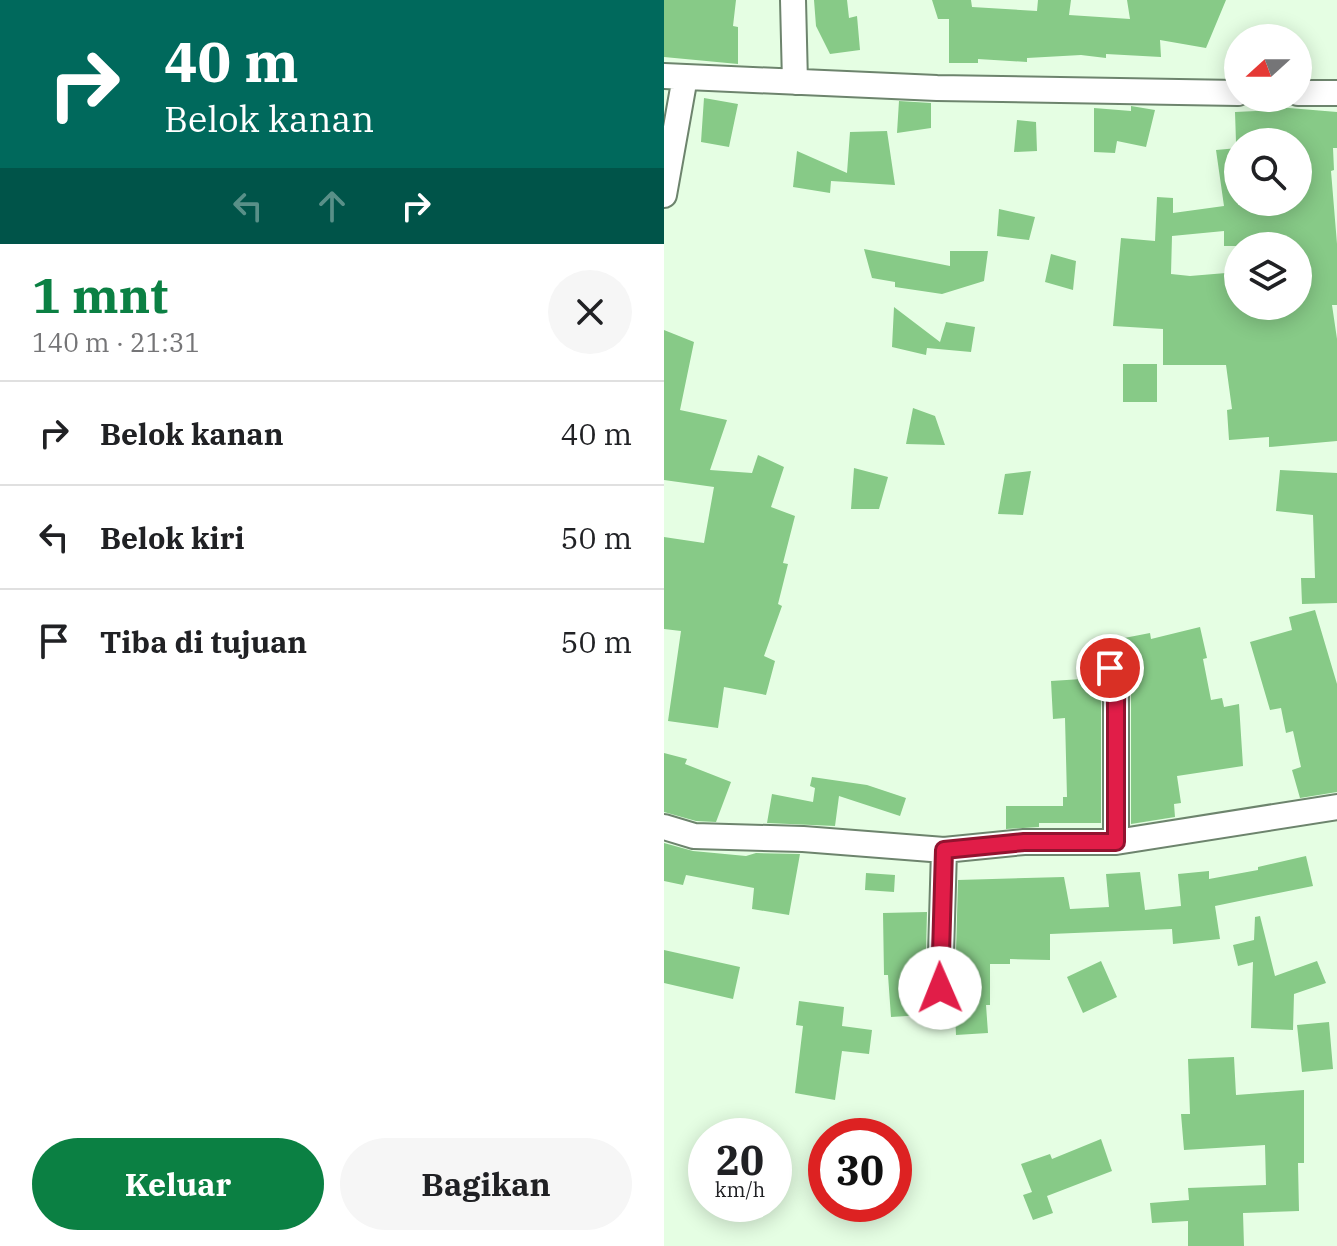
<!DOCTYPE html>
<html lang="id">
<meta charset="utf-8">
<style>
:root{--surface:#fff;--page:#f6f6f6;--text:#202124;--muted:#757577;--line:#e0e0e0;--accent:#0b8043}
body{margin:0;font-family:"IBM Plex Serif",serif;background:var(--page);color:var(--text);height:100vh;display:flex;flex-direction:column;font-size:30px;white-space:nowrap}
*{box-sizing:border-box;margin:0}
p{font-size:26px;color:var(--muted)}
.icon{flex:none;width:44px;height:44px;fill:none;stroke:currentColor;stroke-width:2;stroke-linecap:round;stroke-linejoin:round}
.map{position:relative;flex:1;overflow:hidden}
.details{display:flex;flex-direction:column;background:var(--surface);width:664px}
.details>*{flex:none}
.top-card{background:#00695c;color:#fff;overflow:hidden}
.needle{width:52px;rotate:249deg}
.fabs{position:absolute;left:560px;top:24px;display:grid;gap:16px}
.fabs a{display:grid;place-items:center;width:88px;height:88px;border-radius:50%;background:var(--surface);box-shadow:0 4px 20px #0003;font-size:40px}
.speed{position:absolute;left:24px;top:1118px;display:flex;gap:16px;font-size:40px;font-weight:700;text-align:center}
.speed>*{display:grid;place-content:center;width:104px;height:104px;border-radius:50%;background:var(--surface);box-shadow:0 4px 20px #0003;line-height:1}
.speed small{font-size:20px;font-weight:400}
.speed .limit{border:12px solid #d22;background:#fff;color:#111}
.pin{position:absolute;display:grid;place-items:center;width:68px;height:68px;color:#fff;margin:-34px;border:4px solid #fff;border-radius:50%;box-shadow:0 2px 8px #0007}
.me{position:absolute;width:88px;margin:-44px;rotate:359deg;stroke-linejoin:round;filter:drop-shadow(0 0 6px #0008)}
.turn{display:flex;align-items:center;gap:28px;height:168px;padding:0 32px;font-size:36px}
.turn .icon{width:104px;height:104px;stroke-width:2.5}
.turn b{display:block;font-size:56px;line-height:68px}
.lanes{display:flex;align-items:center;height:76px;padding:0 32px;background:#0003;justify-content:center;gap:40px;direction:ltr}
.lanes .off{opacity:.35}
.round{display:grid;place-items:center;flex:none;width:84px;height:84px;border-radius:42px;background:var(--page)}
.headline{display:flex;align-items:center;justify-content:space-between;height:136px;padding:0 32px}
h1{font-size:48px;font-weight:700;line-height:60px;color:var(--accent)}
.button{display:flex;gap:16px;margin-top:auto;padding:16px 32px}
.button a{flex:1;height:92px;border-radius:48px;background:var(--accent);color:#fff;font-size:32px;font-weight:700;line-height:92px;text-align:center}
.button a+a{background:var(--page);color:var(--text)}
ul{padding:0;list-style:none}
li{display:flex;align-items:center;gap:24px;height:104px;padding:0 32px;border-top:2px solid var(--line)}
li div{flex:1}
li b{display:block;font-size:30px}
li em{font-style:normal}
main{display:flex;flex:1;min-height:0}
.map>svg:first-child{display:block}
.building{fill:#87ca87;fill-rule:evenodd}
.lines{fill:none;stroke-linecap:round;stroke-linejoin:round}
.street-casing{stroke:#6d846d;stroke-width:28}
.street{stroke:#fff;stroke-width:24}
.route-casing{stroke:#92132f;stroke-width:20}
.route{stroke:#e11d48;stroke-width:14}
</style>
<main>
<section class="details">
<div class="top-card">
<div class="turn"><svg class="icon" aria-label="right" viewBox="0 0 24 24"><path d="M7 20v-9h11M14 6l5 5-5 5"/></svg><div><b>40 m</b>Belok kanan</div></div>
<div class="lanes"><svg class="icon off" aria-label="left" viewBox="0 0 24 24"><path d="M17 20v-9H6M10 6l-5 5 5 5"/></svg><svg class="icon off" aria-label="ahead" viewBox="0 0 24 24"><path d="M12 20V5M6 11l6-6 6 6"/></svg><svg class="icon" aria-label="right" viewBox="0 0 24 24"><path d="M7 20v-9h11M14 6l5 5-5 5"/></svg></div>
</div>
<div class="headline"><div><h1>1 mnt</h1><p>140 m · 21:31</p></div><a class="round"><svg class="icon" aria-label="close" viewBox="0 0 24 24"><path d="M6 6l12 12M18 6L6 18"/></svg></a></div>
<ul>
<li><svg class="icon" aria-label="right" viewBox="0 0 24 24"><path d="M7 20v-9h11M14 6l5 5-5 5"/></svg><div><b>Belok kanan</b></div><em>40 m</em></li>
<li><svg class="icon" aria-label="left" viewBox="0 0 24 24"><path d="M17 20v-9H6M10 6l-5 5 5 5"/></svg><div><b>Belok kiri</b></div><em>50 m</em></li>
<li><svg class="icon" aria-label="arrive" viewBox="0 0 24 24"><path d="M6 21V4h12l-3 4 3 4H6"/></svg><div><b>Tiba di tujuan</b></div><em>50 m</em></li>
</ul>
<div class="button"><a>Keluar</a><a>Bagikan</a></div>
</section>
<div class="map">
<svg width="673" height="1246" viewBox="0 0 673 1246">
<rect width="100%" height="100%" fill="#e5fee3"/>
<path class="building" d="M0 0H72L69 26 74 27V64L0 57Z
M150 0H183L185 18 193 16 196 50 166 54 152 26Z
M268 0H307L308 7 373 11 374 0H407L405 15 466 19 463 0H562L542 48 496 40 497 57 442 54V58L417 55 363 58V62L314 59V63H285V19H274Z
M40 98 74 104 65 147 37 142Z
M235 101 267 103V128L233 133Z
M467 106 491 110 482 147 453 141 451 153 430 152V108L467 111Z
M613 107 673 112V148H669L670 170 667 171 673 244V305H668L673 339V441L605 447V437L565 440 563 410 568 409 562 365H499V329L449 326 457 238 491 241 493 197 509 198V213L560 206 552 150 574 148V205L634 202V142H572L571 112 613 110ZM560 231V246H634V306H574V272L526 276 507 274 508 236Z
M353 120 372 122 373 151 350 152Z
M223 131 231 185 167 181 166 193 129 187 133 151 183 173 186 132Z
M335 209 371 217 365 240 333 236Z
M200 249 286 266V251H324L320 281 278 294 231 287V282L208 278Z
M387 254 412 261 409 290 381 282Z
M230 307 276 342 282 322 311 327 307 352 263 348 262 355 228 347Z
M0 330 30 342 16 410 63 420 46 470 88 473 94 455 120 467 107 507 131 516 119 563 124 564 114 604 118 606 100 656 111 661 102 695 60 687 54 728 4 721 17 631 0 629V537L40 543 50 487 0 480Z
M459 364H493V402H459Z
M249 408 271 416 281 445 242 444Z
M190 468 224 477 215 509H187Z
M616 470 673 473V603L638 604 637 578H651L649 515 612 511Z
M367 471 359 515 334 514 341 474Z
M651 610 673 684V792L636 798 628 770 637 767 629 731 622 733 617 708 606 710 586 642 628 630 625 617Z
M536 627 543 658 539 659 547 700 558 698 560 707 575 704 579 766 513 776 517 803 510 804 511 817 467 824V679L459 660 455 639 486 633 487 639Z
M418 679 437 683V823H375V827L342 829V806H399V797H403L401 718 389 719 387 681Z
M0 753 23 759 21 764 67 782 52 822 32 821 0 812Z
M148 777 203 785 242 798 236 816 175 796 171 826 103 823 108 794 149 802 151 788 146 786Z
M0 843 29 851 82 856 92 853 136 854 125 915 88 909 90 888 22 875 19 885 0 881Z
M642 856 649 886 551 906 556 939 509 944 508 929 386 934V960L346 959V964H326V1005H322L324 1033 292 1035 291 1013 227 1017 224 975H220L219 913 263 912 261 988 268 1000 282 1001 291 988 294 880 400 877 406 909 445 907 442 874 476 872 481 910 517 906 514 874 545 871V879L594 870V867Z
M202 873 231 875 230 892 201 890Z
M596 916 611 976 653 961 662 983 630 994 629 1030 587 1028 589 962 574 966 569 945 590 940 591 917Z
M0 950 76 967 69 999 0 983Z
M437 961 453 997 419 1013 403 977Z
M135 1001 180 1007 178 1026 208 1030 205 1054 178 1051 171 1100 131 1093 139 1026 132 1025Z
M665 1022 669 1069 638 1072 633 1025Z
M570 1057 572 1095 640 1090V1163H634L635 1211 579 1213 580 1246H524V1221L488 1223 486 1203 525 1200 524 1188 602 1185 601 1145 520 1150 517 1114H526L524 1059Z
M437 1139 448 1171 383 1196 389 1213 369 1220 359 1195 368 1192 357 1164 386 1154 388 1159Z"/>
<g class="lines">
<defs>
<path id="street" d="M129 0 131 82
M0 76 273 88 574 93
M634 93H673
M0 195 21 77
M427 668H446L452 679V842
M0 827 30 836 139 839 280 850 360 842H452L673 807
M276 988 280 850"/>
</defs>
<use href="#street" class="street-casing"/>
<use href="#street" class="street"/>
</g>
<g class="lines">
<defs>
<path id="route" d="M276 988 280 850 360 842H452V679L446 668"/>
</defs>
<use href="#route" class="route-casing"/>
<use href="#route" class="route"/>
</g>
</svg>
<div class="fabs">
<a><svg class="needle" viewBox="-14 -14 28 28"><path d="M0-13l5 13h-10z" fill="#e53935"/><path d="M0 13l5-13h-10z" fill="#757577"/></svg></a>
<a><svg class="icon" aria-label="search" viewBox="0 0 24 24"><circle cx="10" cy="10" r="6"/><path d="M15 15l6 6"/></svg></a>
<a><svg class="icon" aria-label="layers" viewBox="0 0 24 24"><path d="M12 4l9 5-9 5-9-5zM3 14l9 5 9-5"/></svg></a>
</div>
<div class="speed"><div>20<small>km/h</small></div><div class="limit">30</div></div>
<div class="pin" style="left:446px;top:668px;background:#d93025"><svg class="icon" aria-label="arrive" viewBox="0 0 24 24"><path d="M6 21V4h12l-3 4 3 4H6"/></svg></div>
<svg class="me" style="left:276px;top:988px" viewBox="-20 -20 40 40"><circle r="19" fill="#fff"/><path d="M0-13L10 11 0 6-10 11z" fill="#e11d48"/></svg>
</div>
</main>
